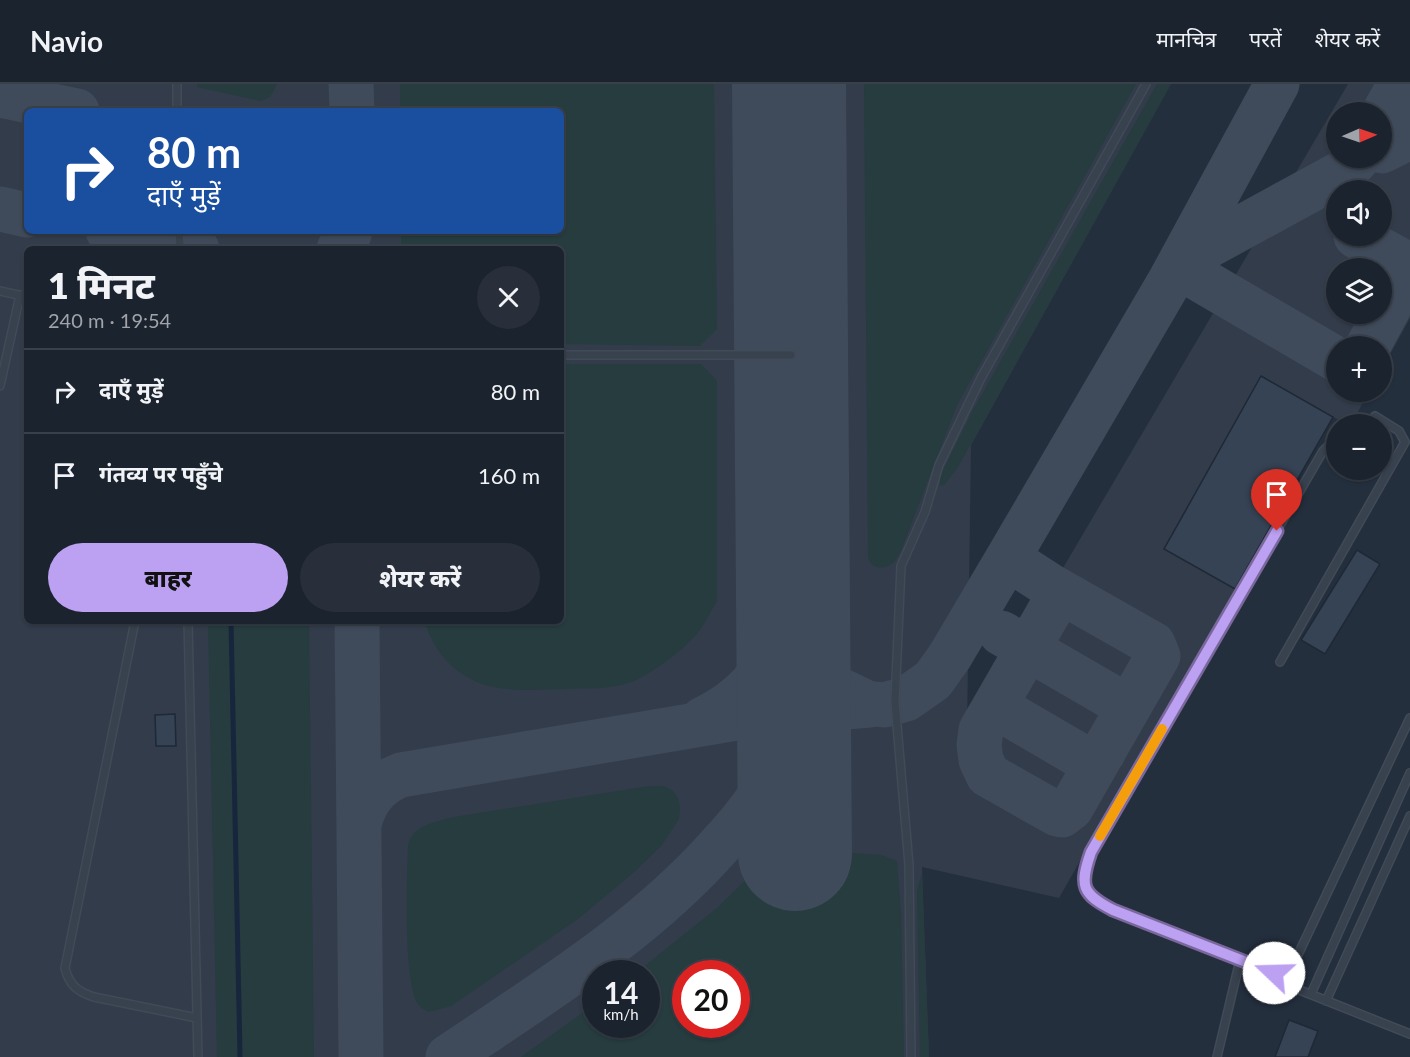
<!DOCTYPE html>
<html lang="hi">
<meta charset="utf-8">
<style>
:root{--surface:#1b232e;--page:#282f3a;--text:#f1f3f6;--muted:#a0a4aa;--line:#39404a;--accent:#bca0f2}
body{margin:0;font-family:Lato,"Noto Sans Devanagari",sans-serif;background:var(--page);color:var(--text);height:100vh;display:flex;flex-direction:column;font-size:22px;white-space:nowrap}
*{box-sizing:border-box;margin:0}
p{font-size:20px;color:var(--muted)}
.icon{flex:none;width:33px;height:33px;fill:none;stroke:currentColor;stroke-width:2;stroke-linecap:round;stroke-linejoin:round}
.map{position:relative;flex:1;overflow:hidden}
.drawer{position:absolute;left:24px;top:162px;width:540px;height:378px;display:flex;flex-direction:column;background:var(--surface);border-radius:9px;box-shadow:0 2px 4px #0004,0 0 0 2px var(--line)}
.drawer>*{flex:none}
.banner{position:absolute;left:24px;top:24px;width:540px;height:126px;border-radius:9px;box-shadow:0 2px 4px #0004,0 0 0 2px var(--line);background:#1a4fa0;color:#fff;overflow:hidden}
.needle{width:39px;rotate:88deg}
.fabs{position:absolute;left:1326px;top:18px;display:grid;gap:12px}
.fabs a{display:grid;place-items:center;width:66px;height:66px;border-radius:50%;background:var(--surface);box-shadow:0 2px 4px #0004,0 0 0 2px var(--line);font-size:30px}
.speed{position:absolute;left:582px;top:876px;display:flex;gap:12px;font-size:30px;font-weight:700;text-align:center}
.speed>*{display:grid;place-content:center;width:78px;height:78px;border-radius:50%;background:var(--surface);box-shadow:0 2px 4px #0004,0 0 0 2px var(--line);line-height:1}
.speed small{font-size:15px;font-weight:400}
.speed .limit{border:9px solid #d22;background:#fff;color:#111}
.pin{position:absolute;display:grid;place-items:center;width:51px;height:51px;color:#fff;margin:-62px -26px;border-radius:50% 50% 50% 0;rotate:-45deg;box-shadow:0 0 6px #0007}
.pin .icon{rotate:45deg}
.me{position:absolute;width:66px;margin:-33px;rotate:291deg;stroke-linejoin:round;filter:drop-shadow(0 0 4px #0008)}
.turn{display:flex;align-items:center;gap:21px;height:126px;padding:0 24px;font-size:27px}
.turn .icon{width:78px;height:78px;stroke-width:2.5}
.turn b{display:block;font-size:42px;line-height:51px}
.round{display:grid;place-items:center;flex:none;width:63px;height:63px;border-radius:32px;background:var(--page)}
.overview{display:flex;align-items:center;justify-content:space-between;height:102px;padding:0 24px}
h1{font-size:36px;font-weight:800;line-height:45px}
.cta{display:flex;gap:12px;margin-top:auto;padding:12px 24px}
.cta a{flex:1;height:69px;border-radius:36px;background:var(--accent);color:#111;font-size:24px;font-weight:800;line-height:69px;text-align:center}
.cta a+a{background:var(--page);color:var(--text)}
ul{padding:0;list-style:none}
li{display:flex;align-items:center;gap:18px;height:84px;padding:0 24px;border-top:2px solid var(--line)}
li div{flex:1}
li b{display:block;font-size:22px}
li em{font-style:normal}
header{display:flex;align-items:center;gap:36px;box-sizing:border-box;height:84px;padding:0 30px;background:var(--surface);border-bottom:2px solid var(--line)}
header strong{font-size:28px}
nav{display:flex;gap:33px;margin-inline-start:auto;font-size:21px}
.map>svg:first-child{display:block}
.airport{fill:#323c4b;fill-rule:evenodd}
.green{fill:#263c3f;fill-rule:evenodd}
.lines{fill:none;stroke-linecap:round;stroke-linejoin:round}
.stream{stroke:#17263c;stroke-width:5}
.taxiway{stroke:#3f4a5a;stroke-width:45}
.runway{stroke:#3f4a5a;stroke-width:114}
.building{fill:#364354;stroke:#1f2835;stroke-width:1.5}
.lane-casing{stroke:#414a57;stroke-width:10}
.lane{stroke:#38414e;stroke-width:7}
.route-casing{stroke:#7a689d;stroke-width:15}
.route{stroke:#bca0f2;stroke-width:10}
.slow{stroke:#f59e0b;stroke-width:10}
</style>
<header>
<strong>Navio</strong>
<nav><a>मानचित्र</a><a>परतें</a><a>शेयर करें</a></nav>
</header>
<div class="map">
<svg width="1410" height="973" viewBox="0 0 1410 973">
<rect width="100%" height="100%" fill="#242f3e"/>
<path class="airport" d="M0 0H1171L971 361 967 647 1348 0H1410V234L1382 285V262H1336V308H1369L1351 340H1346L1261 293 1164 464 1235 505 1059 814 922 783 929 973H0ZM27 27H561V147H27ZM1336 28H1382V74H1336ZM1336 106H1382V152H1336ZM27 165H561V537H27ZM1336 184H1382V230H1336ZM596 890H646V940H596ZM686 890H736V940H686Z"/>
<path class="green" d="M197 0H277L270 13 261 17 197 3Z
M400 0H714L717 245 700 262 561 260V165H401V147H561V27H400Z
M864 0H1136L957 321 902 464C900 468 897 475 894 478 884 487 871 485 868 473Z
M1157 0H1171L958 383 944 401 940 402V394L943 386 972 328Z
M561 280H701L717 297V517C712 525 708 533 703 541 690 562 658 585 636 596 614 606 587 604 563 605 541 605 516 608 494 603 461 597 433 570 425 537H561Z
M208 537H309L314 973H217Z
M649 702H663L672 706 678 714 680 725 679 735 661 762 632 790 578 835 451 922 429 928C425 926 421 924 418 920 403 897 407 794 408 763 411 741 436 738 454 733Z
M852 769 881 771 897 777 901 830 904 973H521L595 920 596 940H646V890L636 889 717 824 752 790 753 771ZM686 890H736V940H686Z
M922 789 929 973H920L917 807Z"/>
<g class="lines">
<path class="stream" d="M231 537 240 973"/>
<path class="taxiway" d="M351 0 352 27
M0 11 77 27
M1382 32 1400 0
M1382 67 1398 59 1410 48
M0 125 27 131
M108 147 197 165
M1356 152 1405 179 1408 188 1368 262
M339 165 347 156 350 147
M1179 183 1193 170 1347 86 1358 74
M1171 195 1189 189 1336 275
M1012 467 1014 477 1018 481 1049 501 1153 560 1158 572 1071 724 1062 731 1057 730 988 691 981 676 979 661 981 646 1053 521C1056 512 1054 508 1049 501
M793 510 798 550 805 570 819 591 836 604 867 619 884 621 906 615 933 596 950 572 1012 467 1171 195 1277 0
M357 537 361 973
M1001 549 1120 618 1125 627 1123 633
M1002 610 1000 620 1006 629 1010 631 1082 673 1094 675 1103 669
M703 635C754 611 781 570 790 514
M359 740C365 717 377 700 401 691L761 630 870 621
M448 973C544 908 643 848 720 761 742 737 762 713 775 683 785 657 789 630 793 603"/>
<path class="runway" d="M789 0 795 770"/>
</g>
<path class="building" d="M1261 292 1333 333 1235 505 1164 465Z
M1357 466 1380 480 1325 570 1301 556Z
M175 630 176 662H156L155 631Z
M1289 936 1318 947 1308 973H1275Z"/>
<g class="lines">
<defs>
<path id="lane" d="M177 0V27
M179 147 180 165
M0 207 27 213
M561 271H791
M0 302 20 211
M135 537 65 884C69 901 78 908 94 913L197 934
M188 537 198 973
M1280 578 1405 358 1399 347 1375 332 1367 340
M1410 634 1295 877 1292 896 1297 905 1410 950
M1292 896 1114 826C1082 810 1079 802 1091 768L1323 367 1329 361H1336
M1311 910 1410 689
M1326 917 1410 732
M911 973 909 781 895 618 901 482 925 428 939 381 981 294 1146 0
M1217 973 1240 876"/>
</defs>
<use href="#lane" class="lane-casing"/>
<use href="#lane" class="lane"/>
</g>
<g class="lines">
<defs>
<path id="route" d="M1274 889 1113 826C1082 810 1079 802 1091 768L1277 447"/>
</defs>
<use href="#route" class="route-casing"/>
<use href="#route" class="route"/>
<path class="slow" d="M1100 752 1162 645"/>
</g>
</svg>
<div class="fabs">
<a><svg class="needle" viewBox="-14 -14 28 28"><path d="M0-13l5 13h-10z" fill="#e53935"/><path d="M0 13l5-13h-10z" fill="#a0a4aa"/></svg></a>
<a><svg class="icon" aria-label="sound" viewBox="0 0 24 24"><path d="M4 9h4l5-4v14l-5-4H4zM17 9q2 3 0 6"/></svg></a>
<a><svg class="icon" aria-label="layers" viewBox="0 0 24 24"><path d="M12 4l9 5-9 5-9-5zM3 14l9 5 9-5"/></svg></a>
<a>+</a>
<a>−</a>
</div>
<div class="speed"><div>14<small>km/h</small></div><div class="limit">20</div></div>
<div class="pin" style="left:1277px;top:447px;background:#d93025"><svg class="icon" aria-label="arrive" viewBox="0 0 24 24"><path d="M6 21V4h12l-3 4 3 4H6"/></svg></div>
<svg class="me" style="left:1274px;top:889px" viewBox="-20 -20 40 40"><circle r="19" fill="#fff"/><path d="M0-13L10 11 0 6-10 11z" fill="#bca0f2"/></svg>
<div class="banner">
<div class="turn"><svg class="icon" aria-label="right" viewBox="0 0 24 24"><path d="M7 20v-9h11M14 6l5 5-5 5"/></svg><div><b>80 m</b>दाएँ मुड़ें</div></div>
</div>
<section class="drawer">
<div class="overview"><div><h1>1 मिनट</h1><p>240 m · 19:54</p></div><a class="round"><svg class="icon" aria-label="close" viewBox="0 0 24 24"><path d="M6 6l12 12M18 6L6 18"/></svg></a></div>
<ul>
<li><svg class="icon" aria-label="right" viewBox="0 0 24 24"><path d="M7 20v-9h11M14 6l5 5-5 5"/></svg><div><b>दाएँ मुड़ें</b></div><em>80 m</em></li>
<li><svg class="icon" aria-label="arrive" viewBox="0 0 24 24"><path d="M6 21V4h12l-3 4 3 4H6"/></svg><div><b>गंतव्य पर पहुँचे</b></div><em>160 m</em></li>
</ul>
<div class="cta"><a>बाहर</a><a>शेयर करें</a></div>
</section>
</div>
